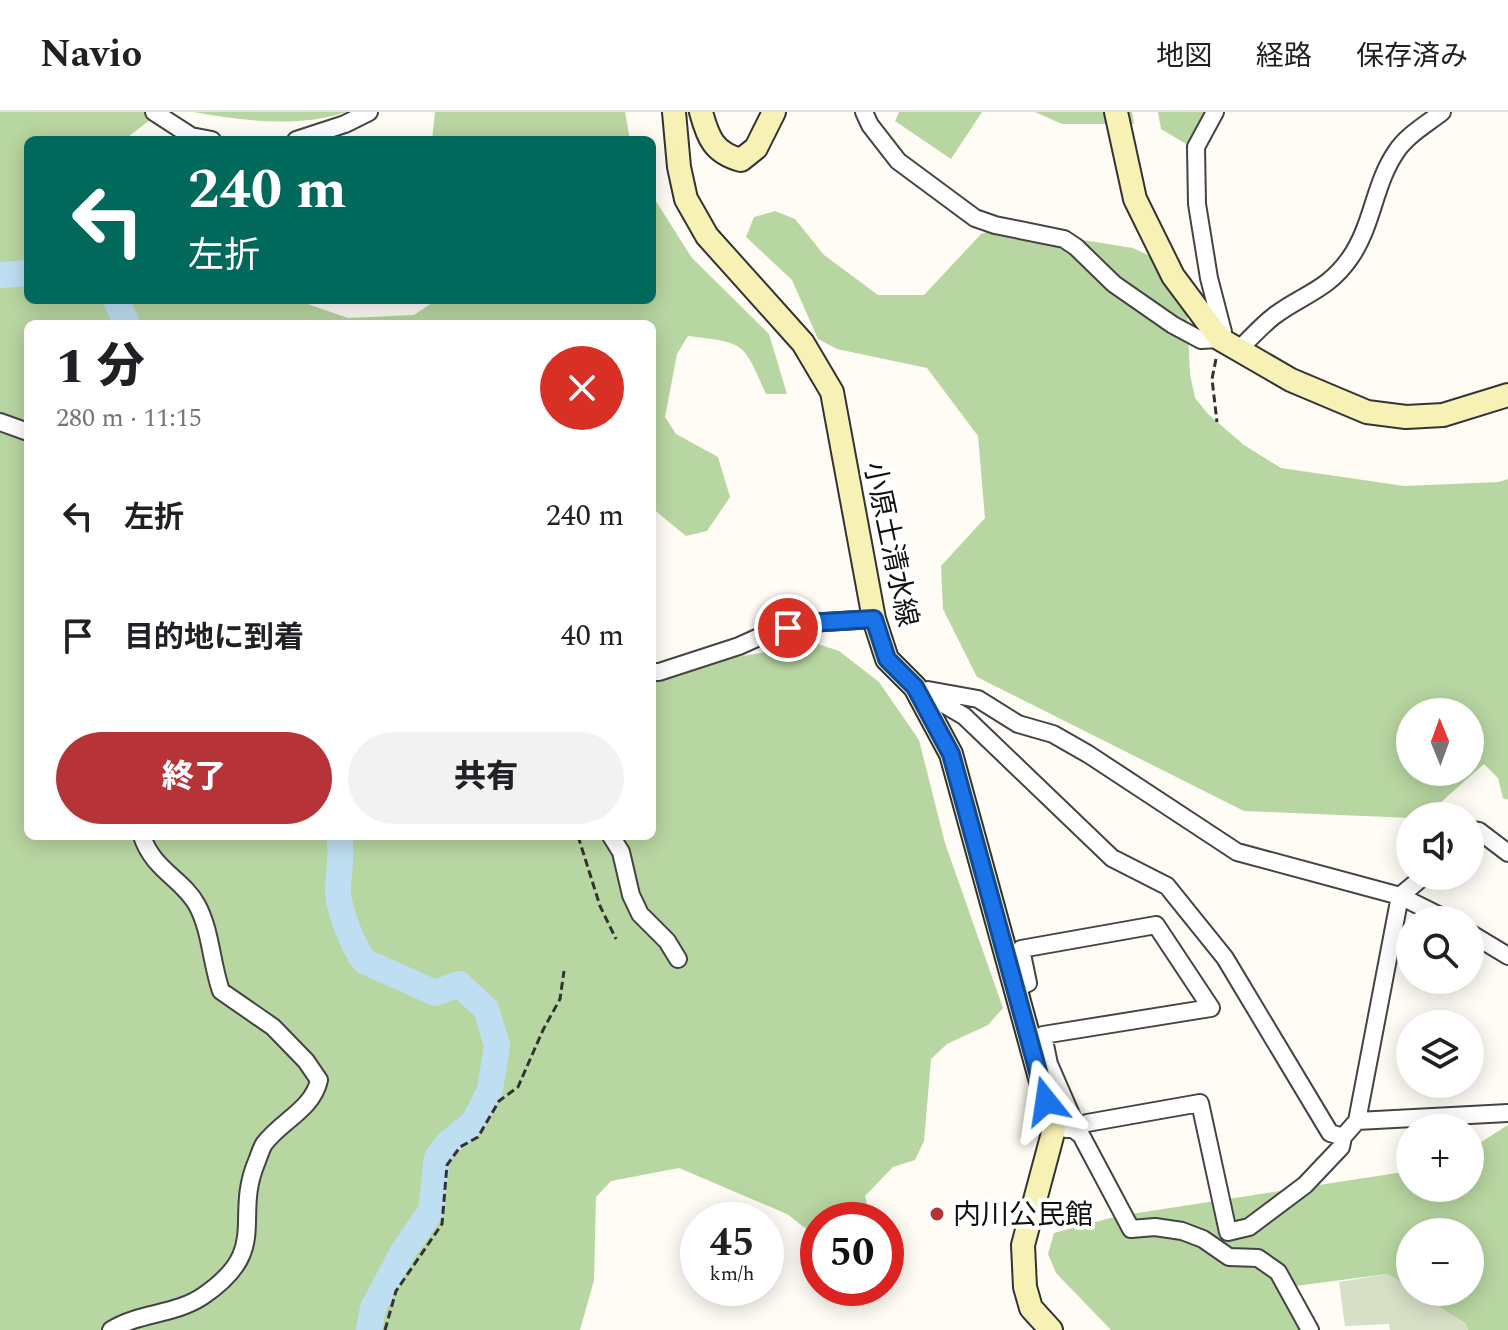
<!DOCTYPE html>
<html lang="ja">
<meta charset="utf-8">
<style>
:root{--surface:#fff;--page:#f2f2f2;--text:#202124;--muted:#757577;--line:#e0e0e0;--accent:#b63338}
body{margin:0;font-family:Spectral,"Noto Sans JP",serif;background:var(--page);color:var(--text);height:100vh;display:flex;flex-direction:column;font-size:30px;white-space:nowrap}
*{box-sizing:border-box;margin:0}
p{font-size:26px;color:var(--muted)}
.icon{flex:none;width:44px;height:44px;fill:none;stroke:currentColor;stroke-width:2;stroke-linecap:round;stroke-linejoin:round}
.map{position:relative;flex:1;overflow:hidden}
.drawer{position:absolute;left:24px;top:208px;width:632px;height:520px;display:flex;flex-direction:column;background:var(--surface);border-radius:12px;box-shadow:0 4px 20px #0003}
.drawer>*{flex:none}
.top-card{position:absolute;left:24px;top:24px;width:632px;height:168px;border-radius:12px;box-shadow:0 4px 20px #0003;background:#00695c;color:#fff;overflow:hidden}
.needle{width:52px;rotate:359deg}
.fabs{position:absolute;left:1396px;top:586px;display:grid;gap:16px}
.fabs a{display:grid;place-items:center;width:88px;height:88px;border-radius:50%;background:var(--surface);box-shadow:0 4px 20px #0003;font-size:40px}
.speed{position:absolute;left:680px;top:1090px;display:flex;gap:16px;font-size:40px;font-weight:700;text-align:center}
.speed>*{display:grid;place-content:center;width:104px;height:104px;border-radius:50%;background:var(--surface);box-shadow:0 4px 20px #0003;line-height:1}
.speed small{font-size:20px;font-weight:400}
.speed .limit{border:12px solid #d22;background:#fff;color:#111}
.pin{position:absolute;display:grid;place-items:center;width:68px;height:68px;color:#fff;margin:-34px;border:4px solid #fff;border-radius:50%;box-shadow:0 2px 8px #0007}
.me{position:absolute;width:88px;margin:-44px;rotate:345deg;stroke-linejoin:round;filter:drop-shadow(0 0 6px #0008)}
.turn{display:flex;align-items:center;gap:28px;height:168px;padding:0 32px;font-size:36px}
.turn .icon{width:104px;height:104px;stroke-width:2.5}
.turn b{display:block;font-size:56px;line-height:68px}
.round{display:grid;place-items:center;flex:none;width:84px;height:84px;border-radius:42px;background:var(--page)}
.overview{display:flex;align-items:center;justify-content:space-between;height:136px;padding:0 32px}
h1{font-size:48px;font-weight:800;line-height:60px}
.button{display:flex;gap:16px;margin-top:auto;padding:16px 32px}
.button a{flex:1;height:92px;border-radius:48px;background:var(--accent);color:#fff;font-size:32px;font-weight:800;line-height:92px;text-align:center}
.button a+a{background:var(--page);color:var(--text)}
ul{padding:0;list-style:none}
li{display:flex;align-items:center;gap:24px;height:120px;padding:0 32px}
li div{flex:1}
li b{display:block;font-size:30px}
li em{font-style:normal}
header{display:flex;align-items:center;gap:48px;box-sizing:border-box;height:112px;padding:0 40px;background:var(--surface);border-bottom:2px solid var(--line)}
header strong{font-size:38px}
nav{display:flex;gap:44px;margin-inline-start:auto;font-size:28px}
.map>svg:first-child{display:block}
.forest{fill:#b8d6a1;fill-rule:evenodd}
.cemetery{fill:#d7e0c6}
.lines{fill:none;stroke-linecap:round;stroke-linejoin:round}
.river{stroke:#bedef2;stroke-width:26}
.street-casing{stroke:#444;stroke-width:20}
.secondary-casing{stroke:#333;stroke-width:26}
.path{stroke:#333;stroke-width:3;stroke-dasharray:8 4;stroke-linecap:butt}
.street{stroke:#fff;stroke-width:16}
.secondary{stroke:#f8f1b6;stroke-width:22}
.route-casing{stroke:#114b97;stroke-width:20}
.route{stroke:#1a73e8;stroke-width:14}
.poi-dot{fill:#b63338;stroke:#fff;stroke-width:3}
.labels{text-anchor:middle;stroke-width:8;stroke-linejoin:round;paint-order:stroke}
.street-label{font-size:28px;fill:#111;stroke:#fff}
.poi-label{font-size:28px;fill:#111;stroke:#fff;text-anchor:start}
</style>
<header>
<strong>Navio</strong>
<nav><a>地図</a><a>経路</a><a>保存済み</a></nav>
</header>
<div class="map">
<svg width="1508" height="1218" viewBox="0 0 1508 1218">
<rect width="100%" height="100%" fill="#fefcf5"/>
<path class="forest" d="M0 0H160L124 28H28V188H296L348 206 414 203 436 188H652V83L692 146 769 222 787 282H766C743 229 745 231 688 224L677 242 665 305 676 322 718 345 730 385 707 419 686 424 652 396V212H28V724H652V558L818 532 839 539 879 570 919 628 945 731 1003 896 988 913 947 932 931 947 924 1029 915 1048 893 1055 865 1084 871 1108H818V1126L787 1102 679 1056 611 1069 596 1085 594 1168 580 1218H0Z
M194 0H346C299 16 242 9 194 0Z
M435 0H625L630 28H432Z
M899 0H982L951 47 895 9Z
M1035 0H1132L1134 12H1062Z
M1158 0H1216L1205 27 1188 33 1161 17Z
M775 99 795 107 824 143 878 183H924L981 122 1002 115 1133 136 1152 145 1187 199 1190 262 1195 286 1208 302 1244 333 1281 356 1404 374 1498 370 1508 367V688L1503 686 1498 666 1484 652 1431 699 1410 706 1244 699 977 565 943 497 941 454 985 406 978 324 927 256 837 237 818 227 792 168 746 125 754 105ZM1410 600H1470V660H1410Z
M1508 1013V1218H1468L1466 1212 1416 1180H1470V1120H1410V1176L1387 1162 1288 1175 1311 1218H1111L1056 1161 1048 1142 1054 1121 1118 1104 1410 1059V1076H1470V1037Z"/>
<path class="cemetery" d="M1387 1162 1410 1176V1180H1416L1466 1212 1468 1218H1390L1389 1212 1345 1214 1339 1170Z"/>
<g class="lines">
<path class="river" d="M0 163 28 161
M116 188 127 212
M339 724C344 748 335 770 339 789 343 808 353 833 364 849L435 881 459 872 486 897 497 933 490 978 474 1010 447 1032 437 1046 431 1099 402 1141 373 1196 369 1218"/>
<defs>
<path id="street" d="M154 0 191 24 212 28
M864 0 870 13 898 49 975 106 995 113 1064 127 1076 135 1114 172 1173 213 1201 228 1220 227 1223 220 1209 166 1197 92 1196 35 1215 0
M296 28 345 12 369 0
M1238 238C1250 227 1261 214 1274 204 1303 182 1327 179 1350 146 1373 113 1374 72 1396 40 1407 23 1427 12 1442 0
M0 310 28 320
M652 560H659L739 534 768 521 808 511 874 507
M916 576 964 604 1112 746 1167 774 1225 846 1330 1021 1343 1025
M928 578 978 587 1018 612 1053 622 1088 642 1237 740 1400 784 1448 808
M1470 718 1479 719 1508 741
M611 724 621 740 631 783 640 802 667 829 678 847
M1470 821 1508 844
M1015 877 1028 871 1021 837 1156 813 1211 896 1043 923 1049 952 1072 1005 1073 1017H1066
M1357 1009 1400 784 1424 764
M111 1218C140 1200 175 1203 203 1184 272 1137 232 1107 257 1049 259 1044 261 1037 264 1032 281 1009 313 997 319 968L306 949 273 915 221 879C211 850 211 819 197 793 183 767 153 758 142 724
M1310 1218 1278 1160 1258 1146 1229 1145 1203 1127 1182 1119 1155 1115 1131 1117 1081 1023 1073 1017 1087 1011 1200 991 1228 1120 1249 1115 1305 1073 1341 1035 1343 1025 1357 1009 1508 1001"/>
<path id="secondary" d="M674 0 679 55 686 87 707 124 803 231 832 280 874 507 887 547 915 575 951 642 1054 1017 1023 1133 1025 1175 1031 1196 1051 1218
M701 0C708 26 714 41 741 48L756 36 774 0
M1116 0 1135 87 1173 164 1220 227 1291 268 1367 300 1406 305 1443 303 1508 283"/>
</defs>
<use href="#street" class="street-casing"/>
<use href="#secondary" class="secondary-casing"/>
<path class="path" d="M1216 247 1212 267 1217 310
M578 724 600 794 616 827
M385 1218 396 1179 442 1112 447 1053 460 1035 478 1025 499 989 518 975 543 918 560 887 564 859"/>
<use href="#street" class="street"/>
<use href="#secondary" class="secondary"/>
</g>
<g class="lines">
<defs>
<path id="route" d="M788 516 808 511 874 507 887 547 915 575 951 642 1046 989"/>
</defs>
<use href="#route" class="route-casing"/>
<use href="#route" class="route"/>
</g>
<circle class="poi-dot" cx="937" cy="1102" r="8"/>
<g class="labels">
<g class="street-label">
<text transform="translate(892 432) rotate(78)" y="10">小原土清水線</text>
</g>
<g class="poi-label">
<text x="953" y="1112">内川公民館</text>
</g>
</g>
</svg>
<div class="fabs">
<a><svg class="needle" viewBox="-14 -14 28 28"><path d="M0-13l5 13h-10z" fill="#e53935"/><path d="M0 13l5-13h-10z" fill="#757577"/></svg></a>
<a><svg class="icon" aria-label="sound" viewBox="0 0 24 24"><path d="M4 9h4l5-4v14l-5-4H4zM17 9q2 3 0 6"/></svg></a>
<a><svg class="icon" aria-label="search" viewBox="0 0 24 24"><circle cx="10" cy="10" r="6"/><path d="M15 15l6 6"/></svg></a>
<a><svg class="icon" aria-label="layers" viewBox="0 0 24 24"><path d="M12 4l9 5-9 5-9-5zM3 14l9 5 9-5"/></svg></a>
<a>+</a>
<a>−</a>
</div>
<div class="speed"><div>45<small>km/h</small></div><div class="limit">50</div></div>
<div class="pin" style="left:788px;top:516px;background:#d93025"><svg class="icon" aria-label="arrive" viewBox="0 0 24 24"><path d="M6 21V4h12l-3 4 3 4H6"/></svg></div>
<svg class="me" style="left:1046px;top:989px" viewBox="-20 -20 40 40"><path d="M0-17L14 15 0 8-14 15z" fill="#1a73e8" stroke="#fff" stroke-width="4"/></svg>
<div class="top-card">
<div class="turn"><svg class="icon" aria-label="left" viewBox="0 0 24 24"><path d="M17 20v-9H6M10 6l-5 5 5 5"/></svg><div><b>240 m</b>左折</div></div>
</div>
<section class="drawer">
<div class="overview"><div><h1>1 分</h1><p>280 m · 11:15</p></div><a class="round" style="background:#d93025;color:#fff"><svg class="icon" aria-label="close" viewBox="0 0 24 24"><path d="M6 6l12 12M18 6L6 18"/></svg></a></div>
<ul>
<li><svg class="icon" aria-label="left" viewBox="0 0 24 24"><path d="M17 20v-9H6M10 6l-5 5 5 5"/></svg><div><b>左折</b></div><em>240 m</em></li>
<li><svg class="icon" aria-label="arrive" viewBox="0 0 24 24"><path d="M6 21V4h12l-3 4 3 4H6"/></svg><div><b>目的地に到着</b></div><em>40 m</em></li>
</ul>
<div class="button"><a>終了</a><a>共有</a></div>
</section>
</div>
